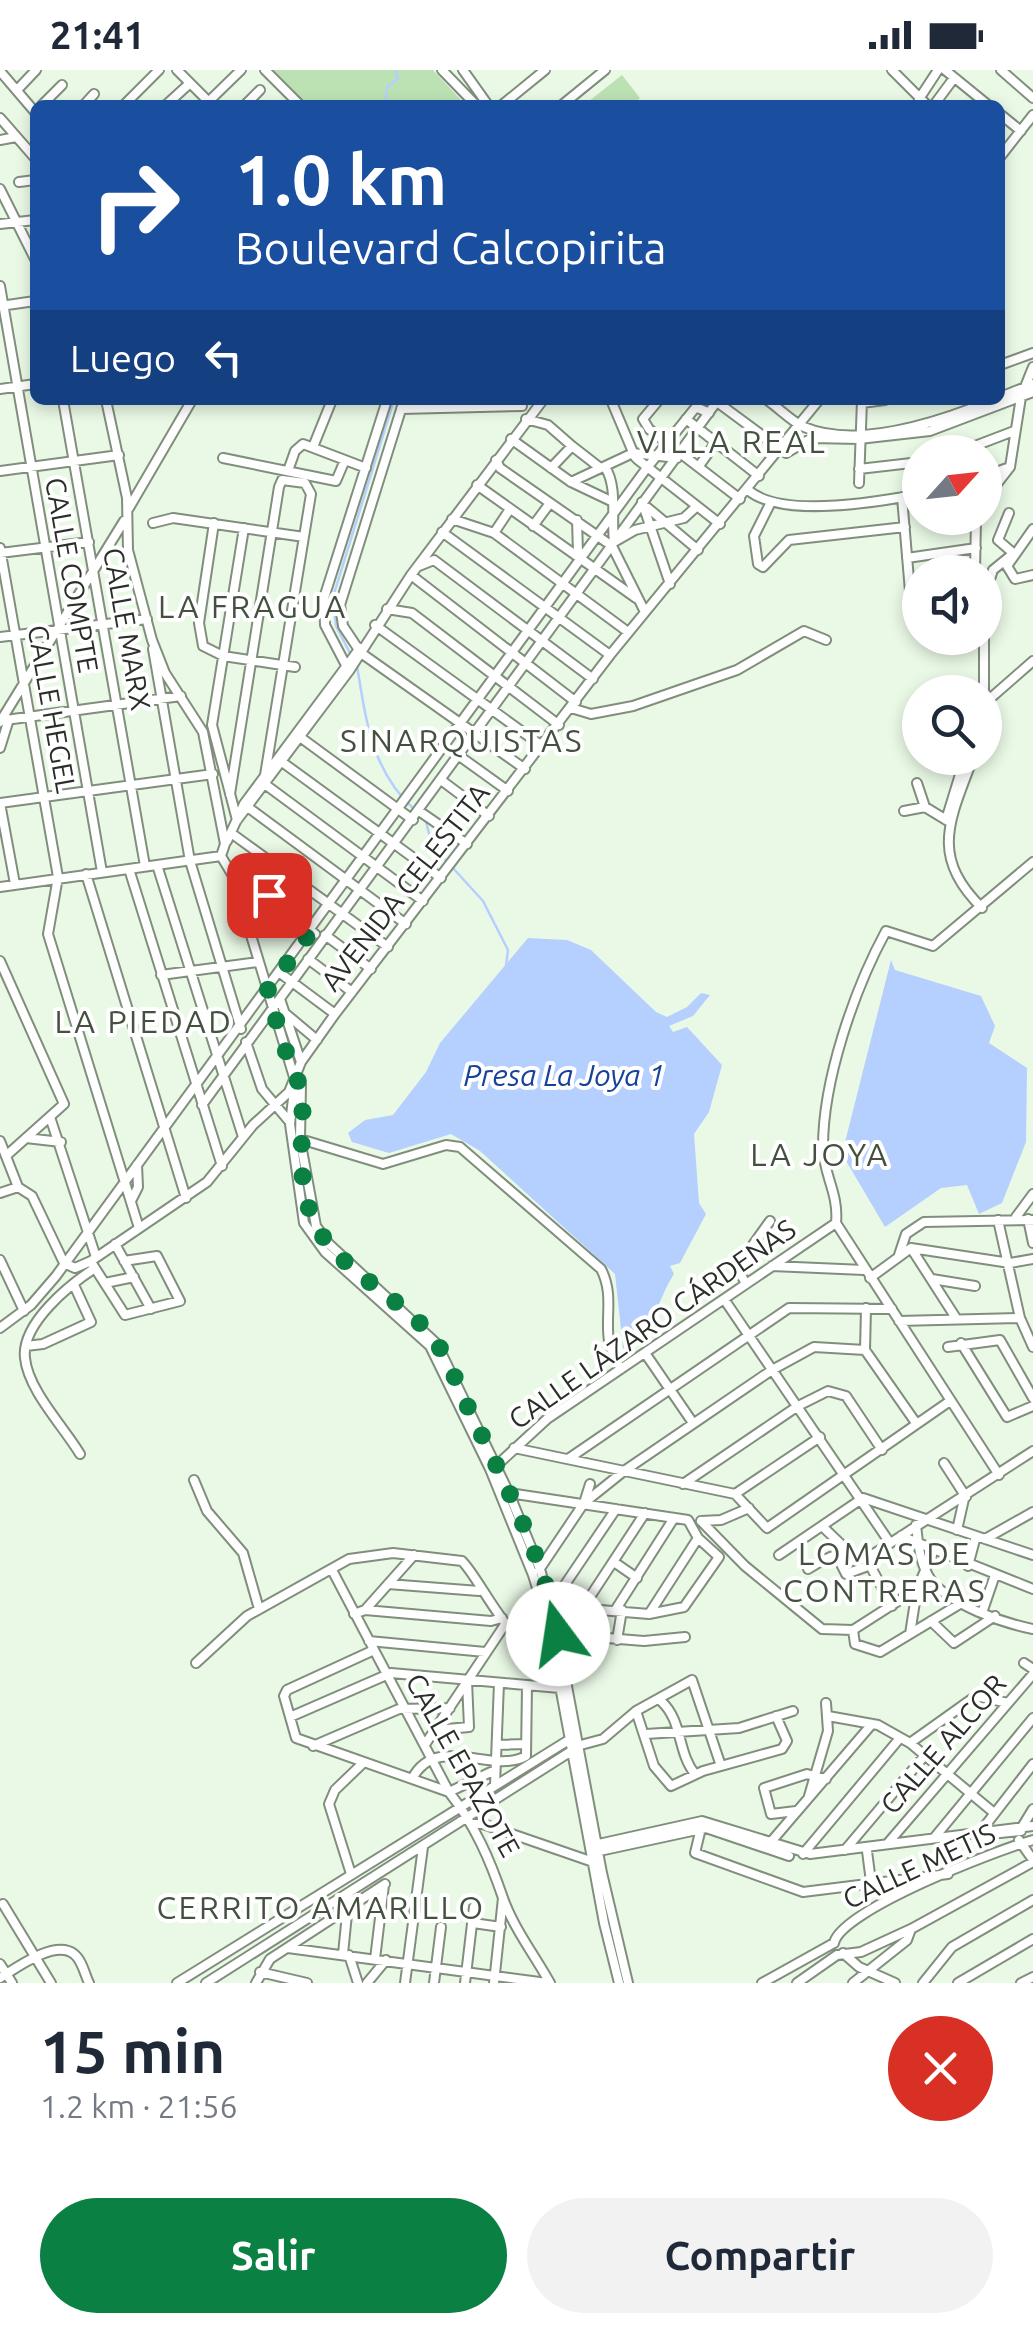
<!DOCTYPE html>
<html lang="es">
<meta charset="utf-8">
<style>
:root{--surface:#fff;--page:#f2f2f3;--text:#1f2937;--muted:#747a83;--accent:#0b8043}
body{margin:0;font-family:Ubuntu,sans-serif;background:var(--page);color:var(--text);height:100vh;display:flex;flex-direction:column;font-size:38px;white-space:nowrap}
*{box-sizing:border-box;margin:0}
p{font-size:32px;color:var(--muted)}
.icon{flex:none;width:55px;height:55px;fill:none;stroke:currentColor;stroke-width:2;stroke-linecap:round;stroke-linejoin:round}
.map{position:relative;height:1913px;overflow:hidden}
.panel{display:flex;flex-direction:column;background:var(--surface);flex:1}
.panel>*{flex:none}
.banner{position:absolute;left:30px;top:30px;width:975px;height:305px;border-radius:15px;box-shadow:0 5px 15px #0003;background:#1a4fa0;color:#fff;overflow:hidden}
.needle{width:65px;rotate:63deg}
.tools{position:absolute;left:902px;top:365px;display:grid;gap:20px}
.tools a{display:grid;place-items:center;width:100px;height:100px;border-radius:50%;background:var(--surface);box-shadow:0 5px 15px #0003;font-size:50px}
.pin{position:absolute;display:grid;place-items:center;width:85px;height:85px;color:#fff;margin:-42px;border-radius:20px;box-shadow:0 5px 15px #0006}
.me{position:absolute;width:110px;margin:-55px;rotate:346deg;stroke-linejoin:round;filter:drop-shadow(0 0 8px #0008)}
.turn{display:flex;align-items:center;gap:35px;height:210px;padding:0 40px;font-size:45px}
.turn .icon{width:130px;height:130px;stroke-width:2.5}
.turn b{display:block;font-size:70px;line-height:85px}
.then{display:flex;align-items:center;height:95px;padding:0 40px;background:#0003;gap:20px;font-size:38px}
.round{display:grid;place-items:center;flex:none;width:105px;height:105px;border-radius:52px;background:var(--page)}
.headline{display:flex;align-items:center;justify-content:space-between;height:170px;padding:0 40px}
h1{font-size:60px;font-weight:700;line-height:75px}
.cta{display:flex;gap:20px;margin-top:auto;padding:20px 40px}
.cta a{flex:1;height:115px;border-radius:60px;background:var(--accent);color:#fff;font-size:40px;font-weight:700;line-height:115px;text-align:center}
.cta a+a{background:var(--page);color:var(--text)}
.status{display:flex;justify-content:space-between;align-items:center;height:70px;padding:0 50px;background:var(--surface);direction:ltr}
.status svg{height:28px;fill:currentColor}
.map>svg:first-child{display:block}
.green{fill:#bce1b3}
.water{fill:#b5cffe}
.lines{fill:none;stroke-linecap:round;stroke-linejoin:round}
.stream{stroke:#b5cffe;stroke-width:2.5}
.minor-casing{stroke:#818e7d;stroke-width:12}
.minor{stroke:#fff;stroke-width:8}
.route{stroke:#0b8043;stroke-width:18;stroke-dasharray:0 32.4}
.labels{text-anchor:middle;stroke-width:8;stroke-linejoin:round;paint-order:stroke}
.street-label{font-size:28px;fill:#292f28;stroke:#fff}
.water-label{font-size:30px;font-style:italic;fill:#174298;stroke:#fff}
.quarter-label{font-size:32px;letter-spacing:2.5px;fill:#445141;stroke:#fff}
</style>
<div class="status"><b>21:41</b><svg viewBox="0 0 49 12"><path d="M0 12V9h3v3zM5 12V6h3v6zM10 12V3h3v9zM15 12V0h3v12zM26 1h20v11H26zM47 4h2v5h-2z"/></svg></div>
<div class="map">
<svg width="1033" height="1913" viewBox="0 0 1033 1913">
<rect width="100%" height="100%" fill="#eaf9e6"/>
<path class="green" d="M271 0H433L460 29 459 35H305Z
M622 5 640 28 632 35H584Z"/>
<path class="water" d="M528 868 567 870 591 880 656 942 667 947 687 937 701 923 710 925 693 946 669 956 673 962 687 957 722 995 709 1042 694 1064 699 1133 706 1144 680 1193 670 1196 674 1204C657 1230 653 1263 630 1279L623 1278 615 1204 480 1081 451 1064 389 1083 352 1072 348 1063 365 1050 393 1045 426 1002 440 973Z
M891 890 895 900 981 926 995 956 989 973 1027 998 1026 1072 1002 1133 979 1144 967 1115 941 1118 885 1157 842 1084Z"/>
<g class="lines">
<path class="stream" d="M386 35 387 17 398 9 395 0
M351 585 336 556 333 527 394 330
M357 596C366 649 371 701 415 740
M425 748 432 775 483 831 508 880 506 896"/>
<defs>
<path id="minor" d="M177 0 209 32
M265 0 300 35
M442 0 476 35
M463 0 488 35
M892 0 927 35
M945 0 988 35
M1001 0 1033 28
M0 1 35 42
M17 20 36 0
M919 29 938 0
M42 35 62 15
M84 35 94 24
M124 35 159 0
M166 35 189 14
M205 35 241 0
M245 35 260 20
M502 35 545 0
M562 35 605 0
M934 35 954 8
M1000 44 1021 61
M0 48 35 88
M0 70 16 67
M1000 87 1033 45
M19 112 35 110
M0 119 35 189
M0 154 35 150
M0 216 102 802
M0 236 35 231
M1000 295 1033 283
M0 319 35 314
M1000 327 1033 314
M63 330 145 796
M106 330 127 428 128 480 152 570 165 603 203 662 225 774 221 786 233 806 294 1007 301 1015 300 1069 316 1156 329 1174 437 1274 509 1423 540 1499 555 1552 602 1803 628 1913
M404 330 340 535 343 556 361 583 525 699
M611 330 635 387
M767 330C779 338 792 352 804 357 858 380 944 350 993 330
M658 331 643 349 649 359 740 429
M717 332 786 383 812 368 859 369 930 361 1033 322
M862 333 885 330
M401 339 522 336
M526 349 548 355 572 376
M686 349 759 406
M511 369 571 412 613 432
M313 377 332 330
M959 382 1014 361
M223 388 336 411 345 390
M637 389 720 454
M496 390 500 398 612 476 645 542
M699 396 716 372
M605 397C618 417 611 447 614 472L635 460 684 448 697 436
M289 398 295 381 303 374 366 398
M551 398 572 376 599 397
M859 399 920 392
M0 401 119 385
M985 406 1010 397 1021 327 1033 297
M571 412 633 383 677 388
M859 413 862 330
M477 415 636 528
M748 420C781 449 878 432 920 424
M902 427 912 545 920 546
M985 429 1010 397
M642 432 670 514
M771 432 754 466 758 494 763 497 789 470 905 457
M129 438 192 330
M648 438 698 480
M1009 443 998 470 1013 483
M452 449 494 463 628 562
M577 450 578 483
M153 453 173 448 304 467
M214 453 199 553 203 576 223 586 295 597
M533 456 550 433
M1033 459 1007 496 1015 509 1033 505
M442 462 610 585
M494 463 510 439
M0 478 58 807 48 864 139 1158
M0 483 89 472
M907 488 976 478
M419 496 434 490 593 609
M975 502 976 448
M411 505 576 632
M985 524 993 500 1009 487
M387 539 412 543 559 655
M375 555 542 676
M0 567 147 549
M984 568V622
M153 579 190 791 241 959
M349 601 325 555 324 528 387 330
M985 633 1033 591
M571 638 591 644 633 636 737 600 804 561 826 570
M13 649 181 626
M985 650 986 630
M0 652 124 451
M300 667 413 750
M0 678 9 649
M458 685 508 721
M973 688C950 750 929 786 982 838
M282 692 441 808
M441 710 489 746
M917 713 925 737
M266 715 423 831
M230 724 279 417 282 410 305 413 311 424 265 705
M0 733 213 704
M0 733 15 814
M249 738 406 854
M419 741 467 774
M904 741 925 737 948 751
M237 750 349 601 411 505 543 330
M237 750 212 655 244 458
M946 750 965 688
M231 763 388 877
M227 771 244 734 360 578
M157 795 243 1067
M129 799 222 1096
M232 799 315 864
M86 804 186 1128
M0 817 221 786
M325 865 371 899
M308 889 352 922
M0 891 64 1034 7 1085
M280 903 335 944
M161 905 258 892
M280 929 301 992
M286 944 317 970
M246 972 262 1019 288 1050
M294 1020 290 1054 304 1153 325 1182 430 1276 490 1399 533 1505 549 1557 604 1853 619 1913
M202 1035 718 330
M50 1047 96 1187
M26 1068 61 1072
M300 1069 383 1094 446 1075 460 1077 601 1199C619 1234 595 1263 621 1299
M0 1071 18 1117 32 1126 64 1193
M0 1123 18 1117
M132 1129 138 1117 137 1095
M1016 1147 1033 1124
M1028 1149 1033 1173
M998 1150 1020 1248 1033 1277
M836 1153C839 1123 823 1104 823 1077 823 1010 854 920 886 861L933 876 1033 792
M836 1153 999 1405
M115 1174 151 1239
M911 1178 956 1248
M899 1185 906 1164 924 1152 1033 1150
M0 1190 24 1241
M64 1193 75 1198 91 1191 207 1112 253 1055 289 1022 301 992 335 944 610 585 819 330
M93 1195 125 1245 180 1231 157 1186 124 1191
M772 1196 864 1200
M870 1208 911 1178 1010 1193 1033 1189
M932 1209 975 1216
M105 1213 134 1207
M746 1214 737 1197 770 1151
M724 1229 890 1473
M899 1251 1020 1248
M0 1258 31 1235 56 1206 646 399 696 337 709 343
M961 1273 1007 1347 1033 1336
M26 1276 43 1274 91 1252 74 1215
M948 1277 1000 1270 1033 1328
M865 1280 916 1353
M865 1280 866 1238
M645 1283 693 1353
M514 1378 735 1424 767 1458 950 1331
M80 1384C64 1357 28 1320 25 1288 21 1254 69 1215 95 1198
M568 1389 789 1238 892 1239
M944 1393 966 1427
M496 1396 547 1349 836 1153
M194 1410 207 1441 243 1483 259 1539
M683 1414 798 1336 828 1321 846 1326 882 1380
M509 1423 688 1450 698 1468 719 1487 684 1537 649 1544 551 1536
M735 1424 820 1367
M584 1433 590 1414
M701 1451 745 1496 822 1559 853 1560 917 1519 933 1482
M701 1451 721 1450 749 1438
M916 1455C918 1473 920 1495 931 1510 950 1535 1003 1553 1033 1559
M822 1456 848 1481
M957 1460 964 1429
M901 1466 1033 1519
M985 1469 1033 1442
M836 1484 846 1504 868 1496
M779 1485 863 1428 1033 1485
M866 1488 892 1536
M614 1492 637 1508
M968 1496 976 1466
M808 1499C829 1486 841 1479 866 1488L875 1483 1033 1381
M332 1500 449 1722C475 1755 490 1790 503 1828 513 1857 535 1886 550 1913
M539 1500 584 1433 624 1401 772 1300 814 1277 865 1280
M388 1514 479 1521
M558 1535 564 1516 616 1439
M584 1536 645 1443
M616 1539 674 1448
M365 1540 414 1485
M983 1540 995 1505
M354 1544 365 1540 491 1551 502 1548
M649 1544 698 1468
M931 1551 954 1573 995 1546
M853 1560 855 1574 880 1582 963 1532
M557 1564 644 1571 685 1567
M910 1564 917 1519
M617 1570 622 1540
M369 1571 485 1582
M374 1580 287 1620 284 1626 296 1668 449 1722 495 1700
M196 1593 247 1546 349 1489 393 1483 462 1491C483 1512 515 1591 553 1583
M1024 1593 1033 1599
M661 1631C683 1651 677 1682 695 1704
M636 1641 654 1696 671 1716 703 1701 782 1679 787 1671 776 1646
M828 1646 878 1655 910 1673 993 1742
M290 1647 391 1603 560 1618
M436 1660 469 1657 467 1611
M646 1664 739 1658 793 1641
M426 1673 506 1553
M910 1673 976 1626 1008 1633
M497 1675 526 1674
M313 1676 399 1639 450 1638
M577 1676 603 1669 636 1641 692 1610 721 1696
M412 1709C436 1662 492 1705 526 1686L527 1616
M495 1715 499 1613
M809 1726 828 1661 826 1633
M796 1741 771 1744 764 1718 807 1704 826 1709
M473 1754H483L596 1793
M1022 1757 1033 1739
M701 1758 695 1783 803 1822 948 1804
M981 1761 1033 1694
M990 1764 1021 1761
M934 1768 1033 1648
M1019 1770 1033 1790
M770 1773 872 1654
M888 1773 1033 1604
M594 1775 702 1751 810 1784 1033 1756
M845 1780 926 1684
M867 1781 871 1812
M595 1782 706 1758 789 1786
M803 1784 900 1668
M351 1804 329 1734 335 1720 363 1693
M3 1834 51 1913
M473 1853 501 1857
M834 1873C841 1840 997 1780 1033 1770
M288 1878 547 1913
M843 1883 859 1897 895 1913
M343 1884 349 1824
M349 1885 358 1913
M375 1889 384 1815
M0 1894 12 1913
M260 1902 307 1913
M0 1908C16 1898 55 1869 74 1884 82 1890 85 1905 89 1913
M177 1913 572 1668
M206 1913 573 1680
M256 1913 270 1889 385 1814
M367 1913 386 1890
M405 1913 423 1777
M434 1913 441 1857
M465 1913 474 1837
M494 1913 503 1828
M762 1913 834 1873
M797 1913 837 1885 861 1882 911 1859
M853 1913 907 1870 911 1859 1033 1792
M923 1913 952 1877 1033 1830
M958 1913 1033 1869
M1021 1913 1033 1907"/>
</defs>
<use href="#minor" class="minor-casing"/>
<use href="#minor" class="minor"/>
</g>
<g class="lines">
<path class="route" d="M269 825 312 860 267 921 294 1007 302 1015C305 1059 294 1109 314 1151 335 1198 396 1224 429 1263 447 1284 456 1312 468 1337 503 1409 543 1485 558 1564"/>
</g>
<g class="labels">
<g class="street-label">
<text transform="translate(72 505) rotate(80)" y="10">CALLE COMPTE</text>
<text transform="translate(127 559) rotate(80)" y="10">CALLE MARX</text>
<text transform="translate(52 639) rotate(80)" y="10">CALLE HEGEL</text>
<text transform="translate(405 817) rotate(-52)" y="10">AVENIDA CELESTITA</text>
<text transform="translate(652 1254) rotate(-35)" y="10">CALLE LÁZARO CÁRDENAS</text>
<text transform="translate(943 1674) rotate(-49)" y="10">CALLE ALCOR</text>
<text transform="translate(463 1695) rotate(61)" y="10">CALLE EPAZOTE</text>
<text transform="translate(919 1796) rotate(-25)" y="10">CALLE METIS</text>
</g>
<g class="water-label">
<text x="564" y="1016">Presa La Joya 1</text>
</g>
<g class="quarter-label">
<text x="732" y="383">VILLA REAL</text>
<text x="253" y="548">LA FRAGUA</text>
<text x="462" y="682">SINARQUISTAS</text>
<text x="144" y="963">LA PIEDAD</text>
<text x="820" y="1096">LA JOYA</text>
<text x="885" y="1495">LOMAS DE<tspan x="885" dy="37">CONTRERAS</tspan></text>
<text x="321" y="1849">CERRITO AMARILLO</text>
</g>
</g>
</svg>
<div class="tools">
<a><svg class="needle" viewBox="-14 -14 28 28"><path d="M0-13l5 13h-10z" fill="#e53935"/><path d="M0 13l5-13h-10z" fill="#747a83"/></svg></a>
<a><svg class="icon" aria-label="sound" viewBox="0 0 24 24"><path d="M4 9h4l5-4v14l-5-4H4zM17 9q2 3 0 6"/></svg></a>
<a><svg class="icon" aria-label="search" viewBox="0 0 24 24"><circle cx="10" cy="10" r="6"/><path d="M15 15l6 6"/></svg></a>
</div>
<div class="pin" style="left:269px;top:825px;background:#d93025"><svg class="icon" aria-label="arrive" viewBox="0 0 24 24"><path d="M6 21V4h12l-3 4 3 4H6"/></svg></div>
<svg class="me" style="left:558px;top:1564px" viewBox="-20 -20 40 40"><circle r="19" fill="#fff"/><path d="M0-13L10 11 0 6-10 11z" fill="#0b8043"/></svg>
<div class="banner">
<div class="turn"><svg class="icon" aria-label="right" viewBox="0 0 24 24"><path d="M7 20v-9h11M14 6l5 5-5 5"/></svg><div><b>1.0 km</b>Boulevard Calcopirita</div></div>
<div class="then">Luego<svg class="icon" aria-label="left" viewBox="0 0 24 24"><path d="M17 20v-9H6M10 6l-5 5 5 5"/></svg></div>
</div>
</div>
<section class="panel">
<div class="headline"><div><h1>15 min</h1><p>1.2 km · 21:56</p></div><a class="round" style="background:#d93025;color:#fff"><svg class="icon" aria-label="close" viewBox="0 0 24 24"><path d="M6 6l12 12M18 6L6 18"/></svg></a></div>
<div class="cta"><a>Salir</a><a>Compartir</a></div>
</section>
